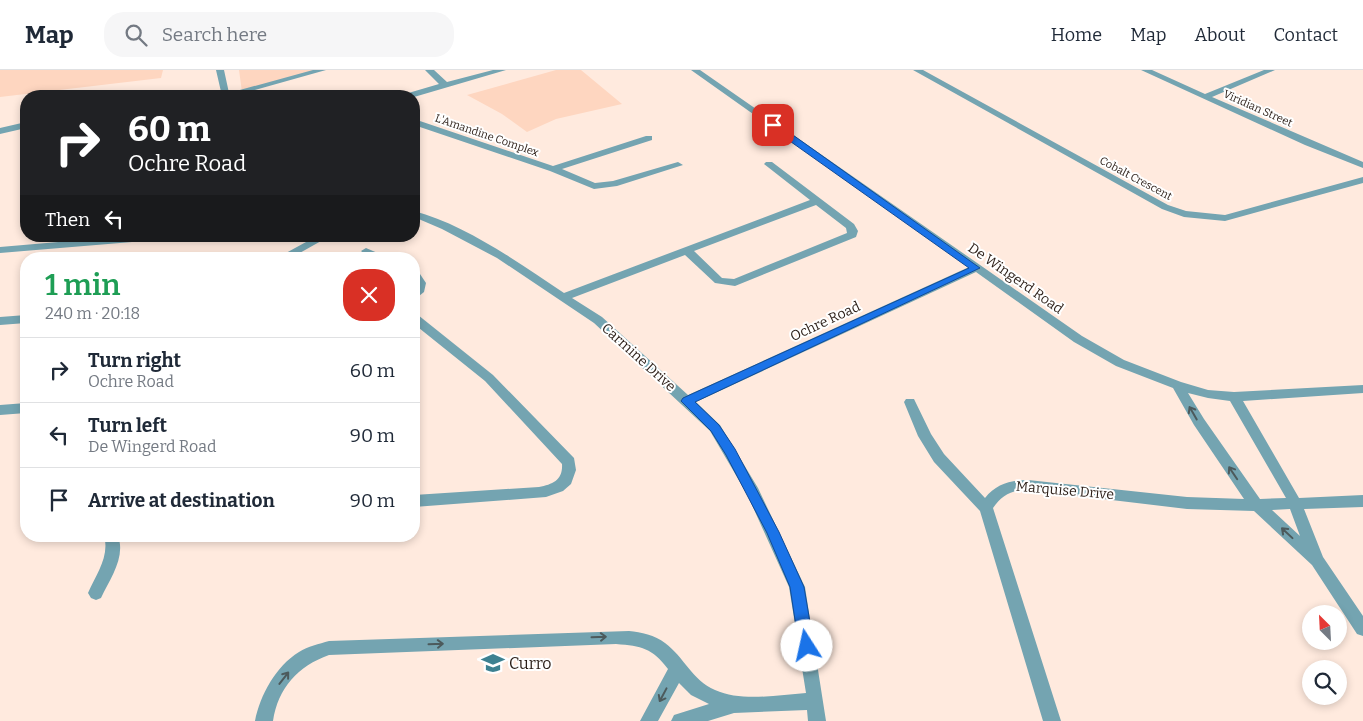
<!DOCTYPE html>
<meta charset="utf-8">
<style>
:root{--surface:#fff;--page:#f6f6f7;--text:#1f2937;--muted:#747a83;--line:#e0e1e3}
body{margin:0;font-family:Bitter,serif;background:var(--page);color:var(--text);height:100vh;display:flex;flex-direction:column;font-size:19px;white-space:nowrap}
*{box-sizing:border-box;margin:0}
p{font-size:16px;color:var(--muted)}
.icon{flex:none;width:28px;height:28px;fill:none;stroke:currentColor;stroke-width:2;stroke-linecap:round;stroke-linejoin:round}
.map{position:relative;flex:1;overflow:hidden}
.drawer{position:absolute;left:20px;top:182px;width:400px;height:290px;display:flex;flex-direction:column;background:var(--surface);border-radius:20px;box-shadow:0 2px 8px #0003}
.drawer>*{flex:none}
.top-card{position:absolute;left:20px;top:20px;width:400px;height:152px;border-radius:20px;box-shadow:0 2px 8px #0003;background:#202124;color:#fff;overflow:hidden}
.needle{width:32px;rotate:336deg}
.tools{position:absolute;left:1302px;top:535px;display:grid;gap:10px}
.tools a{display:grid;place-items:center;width:45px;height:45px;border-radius:50%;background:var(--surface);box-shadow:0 2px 8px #0003;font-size:25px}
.pin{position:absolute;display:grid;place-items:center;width:42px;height:42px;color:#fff;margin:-21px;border-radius:10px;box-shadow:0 2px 8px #0006}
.me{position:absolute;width:55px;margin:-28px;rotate:350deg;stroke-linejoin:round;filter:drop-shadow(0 0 4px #0008)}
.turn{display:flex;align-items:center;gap:18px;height:105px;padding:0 25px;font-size:22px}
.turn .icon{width:65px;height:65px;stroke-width:2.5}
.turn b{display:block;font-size:35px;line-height:42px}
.then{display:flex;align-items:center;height:48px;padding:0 25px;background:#0003;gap:10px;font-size:19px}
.round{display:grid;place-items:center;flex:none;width:52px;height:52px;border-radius:20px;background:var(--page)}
.headline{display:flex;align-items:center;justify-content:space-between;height:85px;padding:0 25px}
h1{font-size:30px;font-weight:600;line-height:38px;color:#1e9e55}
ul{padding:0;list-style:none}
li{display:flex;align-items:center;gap:15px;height:65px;padding:0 25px;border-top:1px solid var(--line)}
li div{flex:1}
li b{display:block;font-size:19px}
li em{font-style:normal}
header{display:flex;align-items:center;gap:30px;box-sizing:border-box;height:70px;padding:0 25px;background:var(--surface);border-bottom:1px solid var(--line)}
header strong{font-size:24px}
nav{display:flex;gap:28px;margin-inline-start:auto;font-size:18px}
.search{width:350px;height:45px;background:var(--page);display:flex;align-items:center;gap:12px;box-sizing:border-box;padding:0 18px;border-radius:20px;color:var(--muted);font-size:19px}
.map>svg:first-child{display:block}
.green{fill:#fed6c0}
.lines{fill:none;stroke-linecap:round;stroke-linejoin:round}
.minor{fill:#74a4b1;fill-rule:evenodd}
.oneway{stroke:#4c5a5c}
.route{fill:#1a73e8;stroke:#114b97}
.labels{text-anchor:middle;stroke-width:4;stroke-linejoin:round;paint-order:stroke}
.far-street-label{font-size:11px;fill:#2b1e17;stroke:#fff}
.street-label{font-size:14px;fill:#2b1e17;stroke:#fff}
.near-poi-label{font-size:16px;fill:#2b1e17;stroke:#fff;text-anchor:start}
</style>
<header>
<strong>Map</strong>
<div class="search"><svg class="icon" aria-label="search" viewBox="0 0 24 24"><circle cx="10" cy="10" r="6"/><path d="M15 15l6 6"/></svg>Search here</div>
<nav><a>Home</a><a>Map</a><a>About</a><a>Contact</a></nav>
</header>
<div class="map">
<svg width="1363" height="651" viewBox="0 0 1363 651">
<rect width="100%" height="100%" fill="#ffeade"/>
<path class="green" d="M0 0H163L161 8 0 27Z
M239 0H322L242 22Z
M556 0H581L622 34 556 49 527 62 502 44 467 25Z"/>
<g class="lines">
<path class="minor" d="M216 0H224L229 23 313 0H326L234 26H222Z
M425 0H434L447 12 493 0H506L414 27 404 26 405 24 439 14Z
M691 0H700L1082 266 1124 290 1181 312 1208 320 1234 322 1363 315V323L1243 331 1299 428 1363 425V437L1304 439 1323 487 1363 546V566L1357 564 1312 495 1254 441 1187 439 1028 420C1012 420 1002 425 993 438L1061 651H1043L980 441 934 392 918 366 904 332 906 329H914L931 364 944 384 985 428C996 414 1011 410 1028 410L1187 427 1244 429 1194 355 1173 318 1116 296 1074 272 976 202 696 332 720 355 758 418 805 517 826 651H808L807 640 734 643 708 651H671L674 645 709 634 691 625 679 613 658 651H640L668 599C652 578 642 576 616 574L329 585C298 596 278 618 273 651H255C260 625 276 596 299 582 308 576 319 574 329 571L629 561C641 562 655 565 665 573 684 587 692 610 715 620 742 632 776 625 806 623L789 517 747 424 710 361 594 253 497 188 442 159 414 147V141C464 154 521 194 564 223L810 130 764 94 766 92H772L854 154 858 161 856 167 735 216 715 213 685 185 572 228 602 247 688 325 969 197ZM816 135 846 158 847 163 734 209 722 208 694 181ZM1188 323 1208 328 1230 331 1286 428 1260 429 1204 349ZM1290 439 1300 466 1272 440Z
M913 0H923L1168 135 1186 141 1225 145 1363 107V113L1225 151 1184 147 1162 139Z
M1141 0H1152L1205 24 1264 0H1275L1212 27 1363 92V98L1305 75Z
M414 49 553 96 646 66H652V70L562 99 595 113 613 111 678 92 683 95 617 116 594 119 550 101 414 55Z
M26 52V58L0 64V58Z
M128 166H173L168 169 0 183V177Z
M317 166H330L289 189H275Z
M366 178 387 187 388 189C378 189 369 189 361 181Z
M414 200 418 201 426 213 424 222 414 230 416 213Z
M414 244 418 245 493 305 574 388 576 400 571 414 563 421 546 427 414 437V425L539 417C553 414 563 410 562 394L485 311 414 254Z
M26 245V253L0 255V247Z
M26 333V343L0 345V335Z
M104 466H118C126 487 110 509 101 528L96 530 91 528 88 523C96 505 110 486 104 466Z"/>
</g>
<defs><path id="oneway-shaft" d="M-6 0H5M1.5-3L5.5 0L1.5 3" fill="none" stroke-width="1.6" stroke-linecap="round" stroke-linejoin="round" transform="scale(1.25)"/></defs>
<g class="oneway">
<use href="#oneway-shaft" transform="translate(1193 343) rotate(-120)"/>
<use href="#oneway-shaft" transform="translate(1233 403) rotate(-124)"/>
<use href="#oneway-shaft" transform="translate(1287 463) rotate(-137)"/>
<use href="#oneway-shaft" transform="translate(599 567) rotate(-2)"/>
<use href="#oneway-shaft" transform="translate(436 574) rotate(-2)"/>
<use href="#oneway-shaft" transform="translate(284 608) rotate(-52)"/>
<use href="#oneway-shaft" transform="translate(663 625) rotate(118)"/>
</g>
<path class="route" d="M770 53H776L980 198 695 332 719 355 735 379 779 462 804 517 814 576 812 581 807 583 802 581 799 576 790 517 767 463 726 385 711 361 681 331 683 328 969 198 770 57Z"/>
<defs>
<symbol id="school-bare" viewBox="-9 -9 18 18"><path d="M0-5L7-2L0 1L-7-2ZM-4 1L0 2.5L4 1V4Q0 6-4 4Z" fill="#3d8191" stroke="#fff" stroke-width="2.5" paint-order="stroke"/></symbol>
</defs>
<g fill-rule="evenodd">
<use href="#school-bare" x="477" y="577" width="32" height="32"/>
</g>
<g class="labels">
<g class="far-street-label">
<text transform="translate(1258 38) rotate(24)" y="4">Viridian Street</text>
<text transform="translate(487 65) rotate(19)" y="4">L'Amandine Complex</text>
<text transform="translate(1136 108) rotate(28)" y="4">Cobalt Crescent</text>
</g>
<g class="street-label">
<text transform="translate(1016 208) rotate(35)" y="5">De Wingerd Road</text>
<text transform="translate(825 251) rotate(-25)" y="5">Ochre Road</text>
<text transform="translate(639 287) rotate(42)" y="5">Carmine Drive</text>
<text transform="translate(1065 420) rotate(5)" y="5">Marquise Drive</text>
</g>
<g class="near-poi-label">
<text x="509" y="599">Curro</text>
</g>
</g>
</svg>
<div class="tools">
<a><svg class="needle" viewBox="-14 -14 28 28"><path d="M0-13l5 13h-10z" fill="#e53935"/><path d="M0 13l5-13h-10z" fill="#747a83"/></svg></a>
<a><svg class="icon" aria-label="search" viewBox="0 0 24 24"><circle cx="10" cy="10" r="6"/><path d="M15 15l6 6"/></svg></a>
</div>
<div class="pin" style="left:773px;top:55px;background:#d93025"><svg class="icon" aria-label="arrive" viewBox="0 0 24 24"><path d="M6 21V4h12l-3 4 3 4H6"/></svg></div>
<svg class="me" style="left:807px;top:576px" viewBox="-20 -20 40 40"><circle r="19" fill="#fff"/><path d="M0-13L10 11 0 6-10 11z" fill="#1a73e8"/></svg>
<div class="top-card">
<div class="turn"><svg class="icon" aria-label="right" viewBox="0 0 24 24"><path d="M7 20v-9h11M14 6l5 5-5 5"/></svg><div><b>60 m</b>Ochre Road</div></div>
<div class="then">Then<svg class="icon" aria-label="left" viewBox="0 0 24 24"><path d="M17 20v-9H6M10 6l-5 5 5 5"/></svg></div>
</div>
<section class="drawer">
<div class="headline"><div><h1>1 min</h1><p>240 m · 20:18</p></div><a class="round" style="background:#d93025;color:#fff"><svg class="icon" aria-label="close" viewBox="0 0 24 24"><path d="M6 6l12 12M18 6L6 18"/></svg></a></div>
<ul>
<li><svg class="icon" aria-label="right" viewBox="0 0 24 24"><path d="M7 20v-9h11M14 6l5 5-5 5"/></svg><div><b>Turn right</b><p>Ochre Road</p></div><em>60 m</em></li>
<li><svg class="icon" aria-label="left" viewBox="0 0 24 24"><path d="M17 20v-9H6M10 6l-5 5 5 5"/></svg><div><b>Turn left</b><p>De Wingerd Road</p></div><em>90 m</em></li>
<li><svg class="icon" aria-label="arrive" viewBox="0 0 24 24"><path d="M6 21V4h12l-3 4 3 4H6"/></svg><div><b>Arrive at destination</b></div><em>90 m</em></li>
</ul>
</section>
</div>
